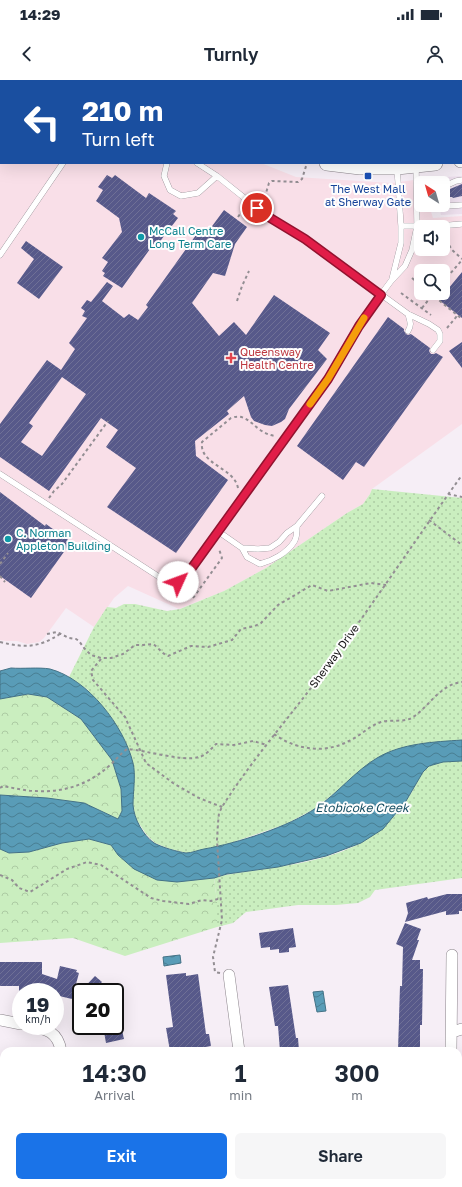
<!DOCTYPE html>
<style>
:root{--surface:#fff;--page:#f6f6f7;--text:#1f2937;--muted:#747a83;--accent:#1a73e8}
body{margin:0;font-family:"Golos Text",sans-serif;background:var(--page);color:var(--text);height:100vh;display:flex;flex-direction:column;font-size:15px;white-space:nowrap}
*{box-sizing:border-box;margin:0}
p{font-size:13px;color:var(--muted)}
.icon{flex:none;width:22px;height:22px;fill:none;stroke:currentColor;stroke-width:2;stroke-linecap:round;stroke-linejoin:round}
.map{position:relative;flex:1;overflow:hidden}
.details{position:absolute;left:0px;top:967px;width:462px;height:140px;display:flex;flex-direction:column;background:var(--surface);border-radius:12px 12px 0 0;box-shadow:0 4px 16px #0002}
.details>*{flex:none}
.guide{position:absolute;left:0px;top:0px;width:462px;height:84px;box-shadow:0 4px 16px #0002;background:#1a4fa0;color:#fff;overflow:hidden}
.needle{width:26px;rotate:323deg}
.fabs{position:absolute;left:414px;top:96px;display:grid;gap:8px}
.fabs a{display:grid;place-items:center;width:36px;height:36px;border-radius:6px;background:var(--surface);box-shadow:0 4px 16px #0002;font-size:20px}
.speed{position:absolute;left:12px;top:903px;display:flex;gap:8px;font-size:20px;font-weight:700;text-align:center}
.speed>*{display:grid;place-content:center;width:52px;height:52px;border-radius:50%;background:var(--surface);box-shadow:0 4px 16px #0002;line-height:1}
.speed small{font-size:10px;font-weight:400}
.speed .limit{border:2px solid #111;border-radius:6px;background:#fff;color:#111}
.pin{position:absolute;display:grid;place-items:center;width:34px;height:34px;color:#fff;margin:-17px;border:2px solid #fff;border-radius:50%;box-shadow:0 1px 4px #0007}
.me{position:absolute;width:44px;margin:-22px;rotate:47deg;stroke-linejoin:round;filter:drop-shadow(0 0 3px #0008)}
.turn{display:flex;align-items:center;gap:14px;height:84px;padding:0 16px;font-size:18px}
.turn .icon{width:52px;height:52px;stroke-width:2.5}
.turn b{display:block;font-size:28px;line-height:34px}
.eta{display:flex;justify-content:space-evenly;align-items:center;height:68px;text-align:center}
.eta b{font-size:24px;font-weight:600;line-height:28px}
.action{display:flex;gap:8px;margin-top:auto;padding:8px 16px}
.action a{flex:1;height:46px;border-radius:6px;background:var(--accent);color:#fff;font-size:16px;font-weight:600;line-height:46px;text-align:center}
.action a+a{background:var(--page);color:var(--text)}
.status{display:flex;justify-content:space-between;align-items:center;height:28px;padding:0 20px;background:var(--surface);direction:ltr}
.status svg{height:11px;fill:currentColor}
header{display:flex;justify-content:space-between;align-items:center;height:52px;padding:0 16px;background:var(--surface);font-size:18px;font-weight:600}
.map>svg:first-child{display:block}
.built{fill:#eee0ee}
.medical{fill:#f9dfe8;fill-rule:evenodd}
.forest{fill:url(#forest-crowns)}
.park{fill:url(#park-dots)}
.water{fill:url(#water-waves);stroke:#447286}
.building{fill:url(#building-hatch);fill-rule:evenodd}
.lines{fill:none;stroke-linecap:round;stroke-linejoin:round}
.service-casing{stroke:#8a838a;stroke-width:6}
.minor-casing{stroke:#8a838a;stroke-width:12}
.tertiary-casing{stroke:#8a838a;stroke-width:14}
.secondary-casing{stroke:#8a838a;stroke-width:16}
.path{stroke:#938e93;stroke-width:2;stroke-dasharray:3 3;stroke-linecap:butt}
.service{stroke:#fff;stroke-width:5.5}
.minor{stroke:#fff;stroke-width:11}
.tertiary{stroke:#fff;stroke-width:13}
.secondary{stroke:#fff;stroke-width:15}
.route-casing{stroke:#92132f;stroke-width:10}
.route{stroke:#e11d48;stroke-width:7}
.slow{stroke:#f59e0b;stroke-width:7}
.transit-dot{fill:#1a4fb4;stroke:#fefefe;stroke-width:1.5}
.culture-dot{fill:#0f9aa8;stroke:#fefefe;stroke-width:1.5}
.health-dot{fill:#e0444e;stroke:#fefefe;stroke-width:1.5}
.labels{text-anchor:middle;stroke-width:4;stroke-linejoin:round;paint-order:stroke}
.transit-label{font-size:11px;fill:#164399;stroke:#fefefe}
.culture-label{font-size:11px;fill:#0d838f;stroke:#fefefe;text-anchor:start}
.health-label{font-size:11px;fill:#be3a42;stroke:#fefefe;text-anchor:start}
.street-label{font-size:11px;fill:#121012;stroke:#fefefe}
.water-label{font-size:12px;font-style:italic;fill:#174f63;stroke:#fefefe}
</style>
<div class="status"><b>14:29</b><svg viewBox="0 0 49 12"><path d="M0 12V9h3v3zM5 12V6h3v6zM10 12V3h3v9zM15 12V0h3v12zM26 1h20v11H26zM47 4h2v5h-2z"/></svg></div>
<header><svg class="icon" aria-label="back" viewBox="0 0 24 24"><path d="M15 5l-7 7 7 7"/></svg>Turnly<svg class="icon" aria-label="person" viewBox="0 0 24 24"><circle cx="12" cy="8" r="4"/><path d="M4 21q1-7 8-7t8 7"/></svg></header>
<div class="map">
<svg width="462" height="1107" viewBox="0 0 462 1107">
<defs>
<pattern id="forest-crowns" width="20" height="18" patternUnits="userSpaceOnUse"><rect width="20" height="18" fill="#caeebf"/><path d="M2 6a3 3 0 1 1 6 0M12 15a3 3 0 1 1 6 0" fill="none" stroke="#accba3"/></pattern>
<pattern id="park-dots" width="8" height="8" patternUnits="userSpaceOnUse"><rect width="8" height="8" fill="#caeebf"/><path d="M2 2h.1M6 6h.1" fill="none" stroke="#accba3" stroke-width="1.8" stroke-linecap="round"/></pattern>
<pattern id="water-waves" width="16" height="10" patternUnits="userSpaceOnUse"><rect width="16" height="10" fill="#599cb7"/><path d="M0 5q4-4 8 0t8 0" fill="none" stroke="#487e93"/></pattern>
<pattern id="building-hatch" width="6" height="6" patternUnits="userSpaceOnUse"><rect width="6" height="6" fill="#57598a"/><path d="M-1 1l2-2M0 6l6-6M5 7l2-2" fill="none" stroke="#6f7096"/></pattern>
</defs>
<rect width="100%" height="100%" fill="#f6eef6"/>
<path class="built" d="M194 0H462V41H461V1Z
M462 96V134L441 135 439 125H443V103H441L447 97Z"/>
<path class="medical" d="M0 0 104 1H1V83H261L296 97 391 103 422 99 423 103H421V125H429L433 138 462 136V344L372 409 370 414 363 424 347 433 266 488 224 511 179 529 128 506 114 518 94 547 66 528 44 558 39 562 27 564 17 561H6L0 560ZM421 147H443V169H421ZM421 191H443V213H421Z"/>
<path class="forest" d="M28 614 47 617 81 639 112 680 121 709 122 731 118 739 84 723 47 718 0 715V619Z
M89 759 111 765 118 775 177 802 214 798 217 822V847L125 876 73 858 0 863V769L9 773 29 772 62 763Z"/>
<path class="park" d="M372 409 462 418V660L419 664 377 678 316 728 286 744 225 765 187 773 170 769 155 763 146 754 136 739 133 726 88 610 69 597 94 547 107 527 116 528 124 524H135L167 531 180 529 224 511 266 488 347 433 363 424 370 414Z
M461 680 462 681V798L375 810 370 817 358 823 336 825H298L246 832 233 843 217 847V822L214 798C235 792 256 791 277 787 305 783 336 776 361 763 381 752 398 734 410 715 416 706 420 693 428 687 436 681 451 681 461 680Z"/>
<path class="water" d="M11 588C22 589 39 587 50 589 88 599 124 646 133 683 136 695 133 712 133 725 134 739 143 755 154 763 161 767 178 772 186 773 192 773 198 770 204 769 238 763 288 747 316 728 338 713 355 691 377 678 402 663 434 662 462 660V681L443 682 429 686 423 692 406 721 383 749 361 763 326 776 278 787 227 794 214 798 177 802 157 800 134 789 118 775 111 765 89 759 62 763 29 772 9 773 0 769V715L47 718 84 723 118 739 122 731 121 709 112 680 81 639 47 617 28 614 0 619V591Z
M180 875 181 883 164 886 163 877Z
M323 911 326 931 317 932 313 912Z"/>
<path class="building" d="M107 95 112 98 115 95 146 118 149 113 176 131 173 134 178 138 158 164 155 162 122 208 103 196 105 193 102 191 108 182 102 178 122 152 119 138 96 121 103 110 98 107Z
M462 104V116L453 118 452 117H450V109Z
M224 130 247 147 235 164 225 196 213 193 192 223 219 256 234 242 246 255 274 215 330 253 318 270 327 279 289 329 285 339 281 342 272 346 265 345 254 341 251 337 244 316 227 331 229 334 195 361 196 376 228 400 176 473 107 427 136 388 106 367 118 350 101 338 49 411 0 377V344L47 280 61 290 75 269 69 263 87 238 82 236 85 231 81 228 87 220 91 222 107 202 113 206 102 221 124 238 129 234 138 240 148 227 146 225 201 148 207 153ZM62 297 86 314 42 376 21 362 33 346 29 343Z
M26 161 63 187 39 219 17 203 34 179 21 168Z
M462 192V238L439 220Z
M388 237 404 249V251L406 254 408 255 411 254 430 268 429 271 431 274H434L436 273 443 277 364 387 356 382 343 400 297 366Z
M462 262V288L449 271Z
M0 412 45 446 46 444 71 462 31 518 0 496Z
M447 814H462V831H459V834L446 835V831L405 842 408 833 406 823 427 817 428 819Z
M405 843 421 849 417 860H419L412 880H420V889H423L422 945H420V971H398L400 906H402L403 867 396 864Z
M293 848 296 867 289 868V872L279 873V869L270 870V867L261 868 259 853Z
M0 882H42V894L57 899 60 886 77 890 76 892 79 893 72 919 55 915V912H19V906H0Z
M186 893V896L198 894 206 954H209L211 966 200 968 201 971H170L166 948 173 947 166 895Z
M95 896 102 902 100 904 108 912H80Z
M288 905 296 958H298L299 971H280L278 946H275L269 907Z
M103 946H121L124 959 106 963Z"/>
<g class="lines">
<defs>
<path id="service" d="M294 1V0
M167 83 164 96 170 110 181 116 198 113 217 96
M197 83 217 96 267 136 305 159 408 234 429 244 438 250 440 254V261L433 270
M443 110 445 106 456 101 462 100
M443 121 447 126 462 125
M401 146H439L462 144
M0 175 63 83
M392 199 401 163V146L397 87
M408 251C412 245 410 241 408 234
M0 394 167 502 177 503 186 496 328 299 371 228 391 201 405 186 412 170 417 146 416 86
M219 452 242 468 247 477 260 484C272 481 287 473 294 462 297 458 297 451 297 446
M242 468 258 469 270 468 279 462 287 453 297 446 322 416"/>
<path id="minor" d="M229 895 239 971
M0 940 21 944
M30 946C47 949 58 952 61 971
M452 952 462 949
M451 971 452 875
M258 1103V1107
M59 1107V1103
M447 1107V1103"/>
<path id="tertiary" d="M386 0V1
M408 0 409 1"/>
<path id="secondary" d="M126 0 128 1
M168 0 170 1
M461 58H462
M461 80H462
M327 83 360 87H397L435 83"/>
</defs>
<use href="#service" class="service-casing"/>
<use href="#minor" class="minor-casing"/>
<use href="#tertiary" class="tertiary-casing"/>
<use href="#secondary" class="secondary-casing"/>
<path class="path" d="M263 123 269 103 272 101 298 102 302 99 307 83
M264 124 270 123
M238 137 244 128
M443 155 452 170 462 179
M412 198 421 205
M443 202 462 180
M401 213 431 235
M430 213 462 239
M237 221 242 206 249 191
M422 228 434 213
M447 248 457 236
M238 408C234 387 199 385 202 362L231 338C250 331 254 354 276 356
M448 414 462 417
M49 418 54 411 62 404 108 341
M429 440 462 465
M0 484 8 473
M0 496 5 502
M193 518 222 478 219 469
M47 554 57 552 69 558 76 559 79 561 84 568 91 575 101 578H111L123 574 135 565H143L153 564C159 568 161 573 168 576L191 566 208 567 232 560 241 549 255 546 261 543 278 525 312 505 328 511 371 503 386 505
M0 562C25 568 38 568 60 554
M101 579 91 591 93 600 125 637 146 683 173 703 199 718 222 727
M274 654C296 670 325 674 349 661 360 656 369 646 381 642 391 639 405 643 413 637 430 626 439 605 462 602
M0 708 3 706C14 708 25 711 36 711 64 713 89 704 109 686 116 680 120 674 127 669 145 670 183 682 199 677 205 676 211 669 216 664L234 665 253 661 267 665
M0 795 12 800 19 808 30 812 67 789 87 782 101 785 151 818 163 821 189 824 202 820 211 821 221 818
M220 893 215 892 213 877 222 840 217 760 218 743 219 733 222 727C251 681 288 639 320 596 369 530 414 462 462 395"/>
<use href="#service" class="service"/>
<use href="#minor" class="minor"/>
<use href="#tertiary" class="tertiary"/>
<use href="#secondary" class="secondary"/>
</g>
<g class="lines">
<defs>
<path id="route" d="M178 502 186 496 328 299 359 246 381 215 305 159 267 136 257 128"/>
</defs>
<use href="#route" class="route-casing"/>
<use href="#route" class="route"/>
<path class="slow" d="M310 324 328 299 364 238"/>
</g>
<rect class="transit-dot" x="364" y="92" width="8" height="8" rx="2"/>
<g class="culture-dot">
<circle cx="141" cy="157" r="4"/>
<circle cx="8" cy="459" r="4"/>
</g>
<path class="health-dot" d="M229 272h4v4h4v4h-4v4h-4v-4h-4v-4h4z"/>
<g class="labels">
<g class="transit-label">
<text x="368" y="113">The West Mall<tspan x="368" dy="13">at Sherway Gate</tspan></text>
</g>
<g class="culture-label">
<text x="149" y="155">McCall Centre<tspan x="149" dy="13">Long Term Care</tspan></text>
<text x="16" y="457">C. Norman<tspan x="16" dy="13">Appleton Building</tspan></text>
</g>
<g class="health-label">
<text x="240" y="276">Queensway<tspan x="240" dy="13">Health Centre</tspan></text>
</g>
<g class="street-label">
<text transform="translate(334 576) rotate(-54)" y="4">Sherway Drive</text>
</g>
<g class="water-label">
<text x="362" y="732">Etobicoke Creek</text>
</g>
</g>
</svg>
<div class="fabs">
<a><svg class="needle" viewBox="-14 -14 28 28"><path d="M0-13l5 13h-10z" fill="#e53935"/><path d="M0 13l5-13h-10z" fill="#747a83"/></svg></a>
<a><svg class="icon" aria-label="sound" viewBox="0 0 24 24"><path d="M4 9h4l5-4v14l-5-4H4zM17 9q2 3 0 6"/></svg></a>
<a><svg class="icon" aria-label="search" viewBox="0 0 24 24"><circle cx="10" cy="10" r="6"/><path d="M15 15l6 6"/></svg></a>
</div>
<div class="speed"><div>19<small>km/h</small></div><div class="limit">20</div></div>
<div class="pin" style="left:257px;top:128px;background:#d93025"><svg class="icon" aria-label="arrive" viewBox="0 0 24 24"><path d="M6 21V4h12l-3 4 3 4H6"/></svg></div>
<svg class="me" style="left:178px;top:502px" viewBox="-20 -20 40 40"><circle r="19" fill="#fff"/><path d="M0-13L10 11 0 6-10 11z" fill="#e11d48"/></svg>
<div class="guide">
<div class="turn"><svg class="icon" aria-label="left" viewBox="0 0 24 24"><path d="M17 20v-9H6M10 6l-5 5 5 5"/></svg><div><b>210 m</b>Turn left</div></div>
</div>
<section class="details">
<div class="eta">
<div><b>14:30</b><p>Arrival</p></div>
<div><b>1</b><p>min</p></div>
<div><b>300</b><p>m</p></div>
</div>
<div class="action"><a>Exit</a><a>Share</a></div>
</section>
</div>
